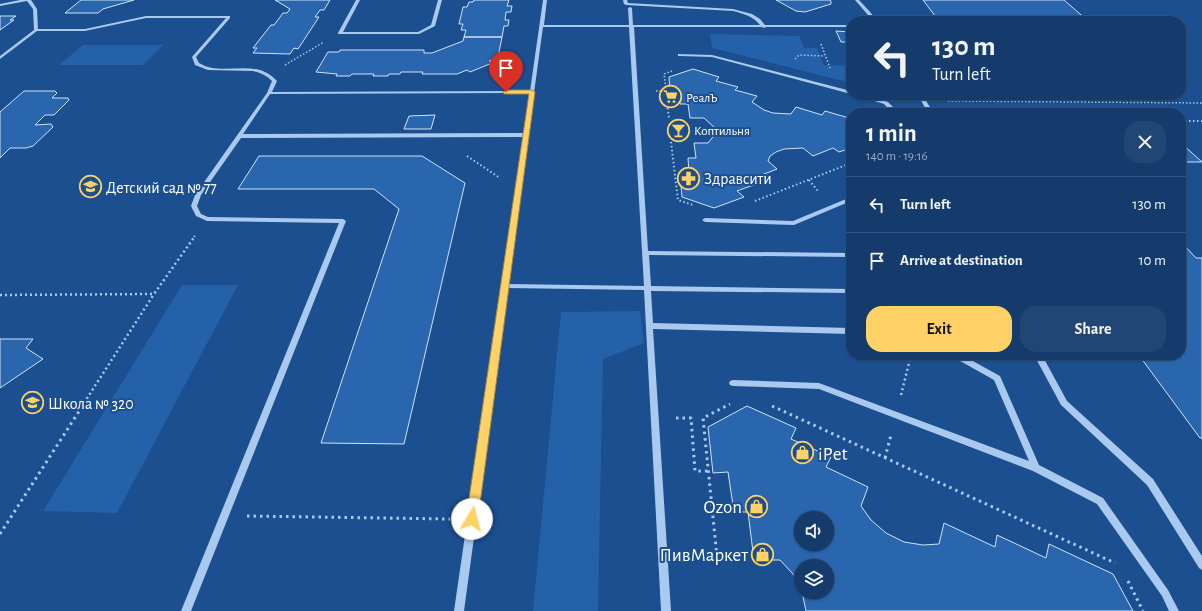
<!DOCTYPE html>
<meta charset="utf-8">
<style>
:root{--surface:#143b6b;--page:#214673;--text:#f1f3f6;--muted:#9dadc1;--line:#33557e;--accent:#ffd166}
body{margin:0;font-family:"Alegreya Sans",sans-serif;background:var(--page);color:var(--text);height:100vh;display:flex;flex-direction:column;font-size:15px;white-space:nowrap}
*{box-sizing:border-box;margin:0}
p{font-size:13px;color:var(--muted)}
.icon{flex:none;width:22px;height:22px;fill:none;stroke:currentColor;stroke-width:2;stroke-linecap:round;stroke-linejoin:round}
.map{position:relative;flex:1;overflow:hidden}
.details{position:absolute;left:846px;top:108px;width:340px;height:252px;display:flex;flex-direction:column;background:var(--surface);border-radius:16px;box-shadow:0 1px 3px #0004,0 0 0 1px var(--line)}
.details>*{flex:none}
.banner{position:absolute;left:846px;top:16px;width:340px;height:84px;border-radius:16px;box-shadow:0 1px 3px #0004,0 0 0 1px var(--line);background:#143b6b;color:var(--text);overflow:hidden}
.buttons{position:absolute;left:794px;top:511px;display:grid;gap:8px}
.buttons a{display:grid;place-items:center;width:40px;height:40px;border-radius:50%;background:var(--surface);box-shadow:0 1px 3px #0004,0 0 0 1px var(--line);font-size:20px}
.pin{position:absolute;display:grid;place-items:center;width:34px;height:34px;color:#fff;margin:-41px -17px;border-radius:50% 50% 50% 0;rotate:-45deg;box-shadow:0 0 4px #0007}
.pin .icon{rotate:45deg}
.me{position:absolute;width:44px;margin:-22px;rotate:8deg;stroke-linejoin:round;filter:drop-shadow(0 0 3px #0008)}
.turn{display:flex;align-items:center;gap:14px;height:84px;padding:0 20px;font-size:18px}
.turn .icon{width:52px;height:52px;stroke-width:2.5}
.turn b{display:block;font-size:28px;line-height:34px}
.round{display:grid;place-items:center;flex:none;width:42px;height:42px;border-radius:16px;background:var(--page)}
.overview{display:flex;align-items:center;justify-content:space-between;height:68px;padding:0 20px}
h1{font-size:24px;font-weight:700;line-height:30px}
.primary-button{display:flex;gap:8px;margin-top:auto;padding:8px 20px}
.primary-button a{flex:1;height:46px;border-radius:16px;background:var(--accent);color:#111;font-size:16px;font-weight:700;line-height:46px;text-align:center}
.primary-button a+a{background:var(--page);color:var(--text)}
ul{padding:0;list-style:none}
li{display:flex;align-items:center;gap:12px;height:56px;padding:0 20px;border-top:1px solid var(--line)}
li div{flex:1}
li b{display:block;font-size:15px}
li em{font-style:normal}
.map>svg:first-child{display:block}
.green{fill:#2461a8}
.building{fill:#2a66ad;stroke:#cfe3fa;fill-rule:evenodd}
.lines{fill:none;stroke-linecap:round;stroke-linejoin:round}
.path-far3{stroke:#a9c9ee;stroke-width:1.5;stroke-dasharray:1.5 2;stroke-linecap:butt}
.path-far2{stroke:#a9c9ee;stroke-width:2;stroke-dasharray:1.5 2.5;stroke-linecap:butt}
.path-far1{stroke:#a9c9ee;stroke-width:2.5;stroke-dasharray:2 3;stroke-linecap:butt}
.path{stroke:#a9c9ee;stroke-width:3;stroke-dasharray:2.5 4;stroke-linecap:butt}
.minor{fill:#a9c9ee;fill-rule:evenodd}
.route{fill:#ffd166;stroke:#a68842}
.labels{text-anchor:middle;stroke-width:4;stroke-linejoin:round;paint-order:stroke}
.far-poi-label{font-size:13px;fill:#fff;stroke:#1b4f8f;text-anchor:start}
.poi-label{font-size:16px;fill:#fff;stroke:#1b4f8f;text-anchor:start}
.near-poi-label{font-size:19px;fill:#fff;stroke:#1b4f8f;text-anchor:end}
</style>
<div class="map">
<svg width="1202" height="611" viewBox="0 0 1202 611">
<rect width="100%" height="100%" fill="#1b4f8f"/>
<path class="green" d="M710 34 799 36 804 48H817L824 65 851 66V83L712 48Z
M83 45H163L143 65H59Z
M182 285H238L117 513 43 511Z
M640 311 644 343 603 359 598 611H533L561 312Z"/>
<path class="building" d="M81 0H134L103 9 98 13H65Z
M275 0H330L324 10H320L315 17H319L298 49 294 48 290 54 253 53 257 48H253L271 25H274L283 13H287L290 9Z
M474 0H509L507 6H512L511 12H506L505 20H509L508 26H504L502 37H464L466 30H461L463 24H459L463 7H467L469 2H473Z
M776 0H830L831 1V4L805 12 796 11Z
M923 0H1064L1088 21H939Z
M0 16H16L10 20H14L0 30Z
M836 31 851 32V42H841Z
M464 37H502L498 57 489 61 492 63 470 72 467 70 457 74H422L423 72H401L400 74H389L388 76H373L374 74H352L350 76H336L337 74 316 72 328 52H339L340 50H424V53H432L463 41Z
M693 69 719 77 716 81 738 87 735 90 757 96 752 102 764 110 773 113 791 114 796 107 822 115 825 111 849 118 851 115V148L839 152 833 148 813 156 803 148 784 149 776 152 770 156 768 161 777 169 754 178 759 183 737 191 744 197 714 208 682 197 680 174H689L688 158H696L694 143H708L716 133 715 128 704 118H690L688 104H680L679 92H670L669 77Z
M24 91H55L57 93 52 98H68L69 100 54 115H45L35 125 51 124 53 127 33 146 26 148H10L0 158V112Z
M435 115 431 129H404L409 116Z
M1181 143 1202 162H1181Z
M259 156H422L465 183 404 444 321 443 399 209 374 189H238Z
M1181 242 1196 258H1202V438H1200L1141 358H1177L1175 355H1181Z
M0 339H33L26 348 43 359 0 388Z
M747 406 796 428 791 439 831 457 826 467 868 487 861 506 871 520 886 533 904 542 923 545 939 544 944 523 995 547 997 535 1046 558 1049 544 1113 574 1133 611H806L802 592H827V566H801V590L793 574 780 560H754L748 512H734L728 472 713 473 708 427ZM801 518H827V544H801Z"/>
<g class="lines">
<path class="path-far3" d="M821 44 830 68
M795 59 799 55 825 56
M285 65 324 42
M656 91H666
M993 95 999 101
M948 101 1202 103
M668 105 664 74 672 71"/>
<path class="path-far2" d="M667 104 669 118
M1181 121H1202
M671 142 678 200 693 205
M467 156 500 178
M809 180 818 191
M755 201 851 163
M846 221 851 227
M194 237 196 234"/>
<path class="path-far1" d="M0 295 154 294 195 236
M901 395 911 355
M84 403 154 294"/>
<path class="path" d="M772 406 1115 563
M676 418H691L695 471H708
M885 458 891 435
M247 516 450 519
M0 534 85 402
M717 557 703 418 730 404
M1128 581 1143 611"/>
<path class="minor" d="M20 0H31L37 9 38 29H85L146 16H230V18L196 57 199 63C224 78 254 56 277 81L272 92 530 91 543 0H547L544 25H629L628 8 630 7 632 8 633 25H760C753 16 744 14 733 11L626 5 624 4 623 0H627L628 3 733 9 752 14 760 19 765 25H851V27H766L764 28 762 27H634L648 251 851 253V257L649 255 651 286 851 289V293L651 291 653 323 851 328V334L653 329 671 611H661L644 290 508 288 464 611H454L523 137 241 138 201 195 197 206 201 214 208 217 343 219 346 221 191 611H181L339 223 207 221 196 216 191 206 195 195 267 93 272 81C266 75 261 73 253 71L208 70 195 65 192 57 226 18H146L85 31H37L0 59V56L34 30 33 9 27 1 0 6V4ZM543 27H629L644 286 508 284ZM529 93 524 133 243 134 270 94Z
M356 0H360L343 32H418L431 25 438 0H442L435 26 419 34H338V33Z
M855 0H859L871 13 876 21H872L868 15Z
M678 54 712 55 851 91V94L712 57 680 56H678Z
M856 95H863L888 102 899 113H893L884 104Z
M918 95H922L934 113H928Z
M851 197V201L794 225 705 222 702 220 705 218 793 221Z
M952 355H962L1000 376 1039 465 1103 498 1168 590 1179 611H1169L1162 596 1097 504 1033 471 819 389 733 386 730 385 729 383 730 381 733 380 819 383 1029 461 994 380 953 357Z
M1034 355H1042L1067 401 1153 479 1202 556V570L1199 568 1147 485 1061 405Z"/>
</g>
<path class="route" d="M506 90H532L535 92 478 519 476 523 472 525 468 523 466 519 529 94H504L503 92Z"/>
<defs>
<symbol id="supermarket-ring" viewBox="-11 -11 22 22"><circle r="9.5" fill="#1b4f8f" stroke="#ffd166" stroke-width="1.5"/><path d="M-6-5.5h2.5l.6 2H6L4.5 2H-2.5L-4.4-4H-6ZM-1.5 3.2a1.3 1.3 0 1 0 .1 0ZM3 3.2a1.3 1.3 0 1 0 .1 0Z" fill="#ffd166"/></symbol>
<symbol id="bar-ring" viewBox="-11 -11 22 22"><circle r="9.5" fill="#1b4f8f" stroke="#ffd166" stroke-width="1.5"/><path d="M-6-5H6L.8 .8V4.5H3.5V6h-7V4.5H-.8V.8Z" fill="#ffd166"/></symbol>
<symbol id="pharmacy-ring" viewBox="-11 -11 22 22"><circle r="9.5" fill="#1b4f8f" stroke="#ffd166" stroke-width="1.5"/><path d="M-2-6h4v4h4v4h-4v4h-4v-4h-4v-4h4Z" fill="#ffd166"/></symbol>
<symbol id="school-ring" viewBox="-11 -11 22 22"><circle r="9.5" fill="#1b4f8f" stroke="#ffd166" stroke-width="1.5"/><path d="M0-5L7-2L0 1L-7-2ZM-4 1L0 2.5L4 1V4Q0 6-4 4Z" fill="#ffd166"/></symbol>
<symbol id="shop-ring" viewBox="-11 -11 22 22"><circle r="9.5" fill="#1b4f8f" stroke="#ffd166" stroke-width="1.5"/><path d="M-5-2.5h2.3a2.7 3.5 0 0 1 5.4 0H5L5.5 6h-11ZM-1.5-2.5h3a1.5 2.3 0 0 0-3 0Z" fill="#ffd166"/></symbol>
</defs>
<g fill-rule="evenodd">
<use href="#supermarket-ring" x="658" y="84" width="25" height="25"/>
<use href="#bar-ring" x="666" y="118" width="25" height="25"/>
<use href="#pharmacy-ring" x="676" y="166" width="25" height="25"/>
<use href="#school-ring" x="78" y="174" width="25" height="25"/>
<use href="#school-ring" x="20" y="390" width="25" height="25"/>
<use href="#shop-ring" x="790" y="440" width="25" height="25"/>
<use href="#shop-ring" x="744" y="494" width="25" height="25"/>
<use href="#shop-ring" x="750" y="542" width="25" height="25"/>
</g>
<g class="labels">
<g class="far-poi-label">
<text x="686" y="102">РеалЪ</text>
<text x="694" y="135">Коптильня</text>
</g>
<g class="poi-label">
<text x="704" y="184">Здравсити</text>
<text x="106" y="193">Детский сад № 77</text>
<text x="48" y="409">Школа № 320</text>
</g>
<g class="near-poi-label">
<text x="818" y="460" text-anchor="start">iРet</text>
<text x="742" y="513">Ozon</text>
<text x="748" y="561">ПивМаркет</text>
</g>
</g>
</svg>
<div class="buttons">
<a><svg class="icon" aria-label="sound" viewBox="0 0 24 24"><path d="M4 9h4l5-4v14l-5-4H4zM17 9q2 3 0 6"/></svg></a>
<a><svg class="icon" aria-label="layers" viewBox="0 0 24 24"><path d="M12 4l9 5-9 5-9-5zM3 14l9 5 9-5"/></svg></a>
</div>
<div class="pin" style="left:506px;top:92px;background:#d93025"><svg class="icon" aria-label="arrive" viewBox="0 0 24 24"><path d="M6 21V4h12l-3 4 3 4H6"/></svg></div>
<svg class="me" style="left:472px;top:519px" viewBox="-20 -20 40 40"><circle r="19" fill="#fff"/><path d="M0-13L10 11 0 6-10 11z" fill="#ffd166"/></svg>
<div class="banner">
<div class="turn"><svg class="icon" aria-label="left" viewBox="0 0 24 24"><path d="M17 20v-9H6M10 6l-5 5 5 5"/></svg><div><b>130 m</b>Turn left</div></div>
</div>
<section class="details">
<div class="overview"><div><h1>1 min</h1><p>140 m · 19:16</p></div><a class="round"><svg class="icon" aria-label="close" viewBox="0 0 24 24"><path d="M6 6l12 12M18 6L6 18"/></svg></a></div>
<ul>
<li><svg class="icon" aria-label="left" viewBox="0 0 24 24"><path d="M17 20v-9H6M10 6l-5 5 5 5"/></svg><div><b>Turn left</b></div><em>130 m</em></li>
<li><svg class="icon" aria-label="arrive" viewBox="0 0 24 24"><path d="M6 21V4h12l-3 4 3 4H6"/></svg><div><b>Arrive at destination</b></div><em>10 m</em></li>
</ul>
<div class="primary-button"><a>Exit</a><a>Share</a></div>
</section>
</div>
